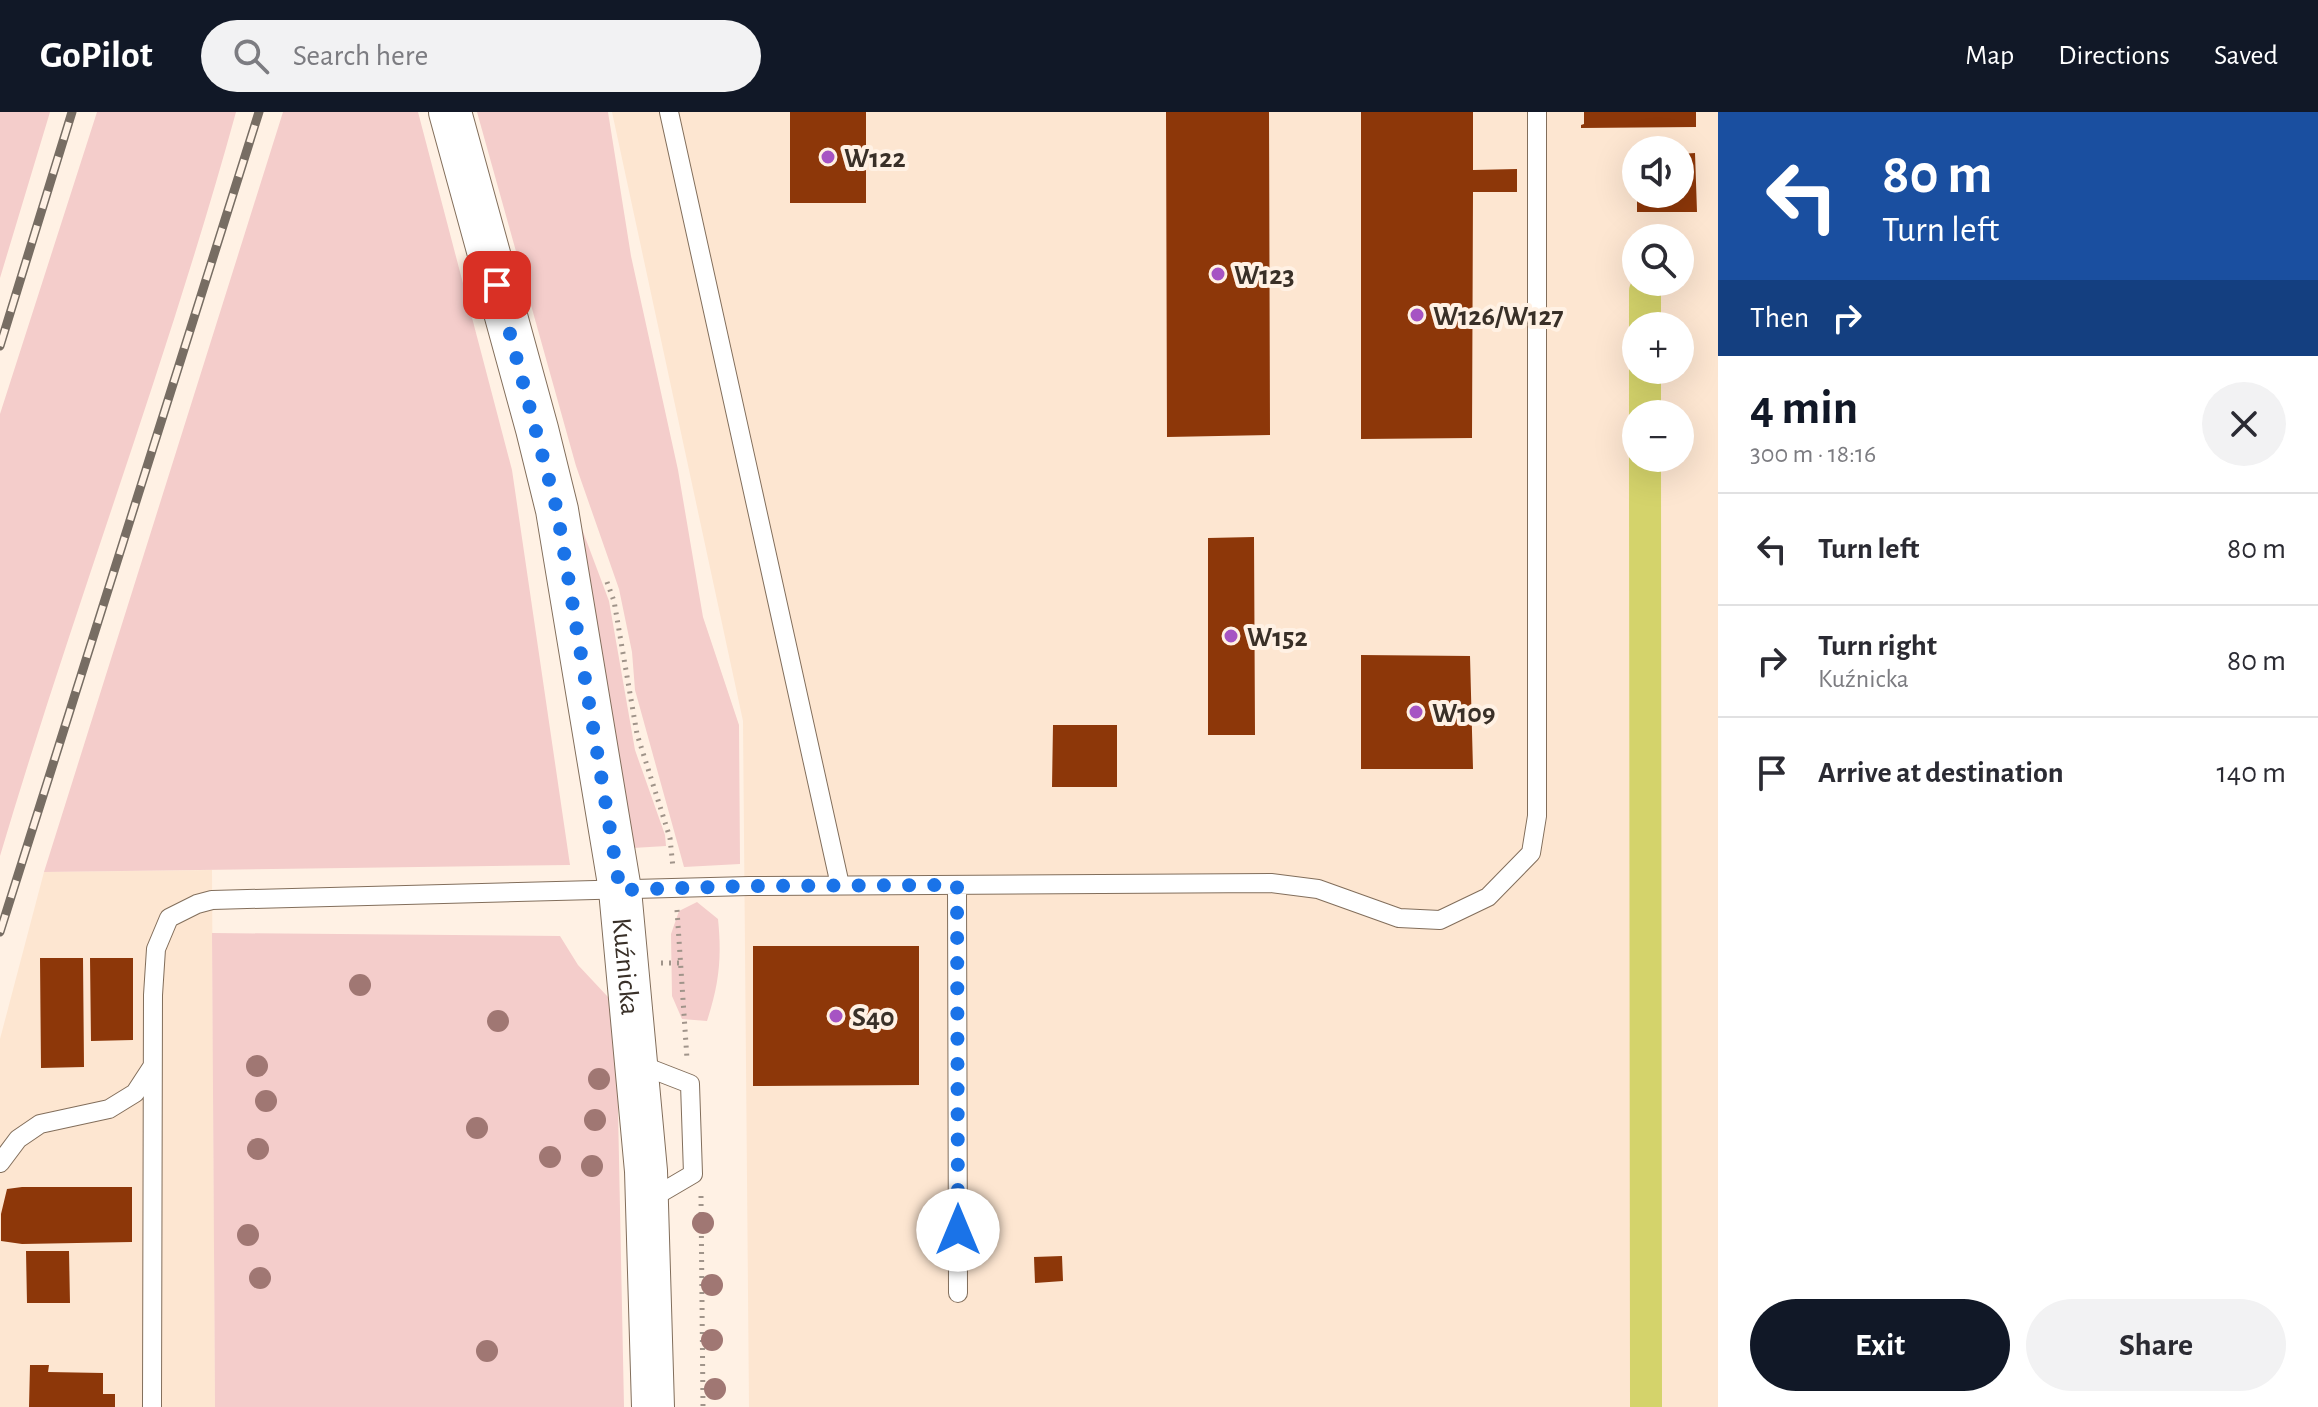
<!DOCTYPE html>
<meta charset="utf-8">
<style>
:root{--surface:#fff;--page:#f2f2f3;--text:#2b2b33;--muted:#7c7c81;--line:#e1e1e2;--accent:#111827}
body{margin:0;font-family:"Alegreya Sans",sans-serif;background:var(--page);color:var(--text);height:100vh;display:flex;flex-direction:column;font-size:30px;white-space:nowrap}
*{box-sizing:border-box;margin:0}
p{font-size:26px;color:var(--muted)}
.icon{flex:none;width:44px;height:44px;fill:none;stroke:currentColor;stroke-width:2;stroke-linecap:round;stroke-linejoin:round}
.map{position:relative;flex:1;overflow:hidden}
.details{display:flex;flex-direction:column;background:var(--surface);width:600px}
.details>*{flex:none}
.banner{background:#1a4fa0;color:#fff;overflow:hidden}
.tools{position:absolute;left:1622px;top:24px;display:grid;gap:16px}
.tools a{display:grid;place-items:center;width:72px;height:72px;border-radius:50%;background:var(--surface);box-shadow:0 8px 32px #0002;font-size:40px}
.pin{position:absolute;display:grid;place-items:center;width:68px;height:68px;color:#fff;margin:-34px;border-radius:16px;box-shadow:0 4px 12px #0006}
.me{position:absolute;width:88px;margin:-44px;rotate:0deg;stroke-linejoin:round;filter:drop-shadow(0 0 6px #0008)}
.turn{display:flex;align-items:center;gap:28px;height:168px;padding:0 32px;font-size:36px}
.turn .icon{width:104px;height:104px;stroke-width:2.5}
.turn b{display:block;font-size:56px;line-height:68px}
.then{display:flex;align-items:center;height:76px;padding:0 32px;background:#0003;gap:16px;font-size:30px}
.round{display:grid;place-items:center;flex:none;width:84px;height:84px;border-radius:42px;background:var(--page)}
.overview{display:flex;align-items:center;justify-content:space-between;height:136px;padding:0 32px}
h1{font-size:48px;font-weight:600;line-height:60px;color:var(--accent)}
.primary-button{display:flex;gap:16px;margin-top:auto;padding:16px 32px}
.primary-button a{flex:1;height:92px;border-radius:48px;background:var(--accent);color:#fff;font-size:32px;font-weight:600;line-height:92px;text-align:center}
.primary-button a+a{background:var(--page);color:var(--text)}
ul{padding:0;list-style:none}
li{display:flex;align-items:center;gap:24px;height:112px;padding:0 32px;border-top:2px solid var(--line)}
li div{flex:1}
li b{display:block;font-size:30px}
li em{font-style:normal}
header{display:flex;align-items:center;gap:48px;box-sizing:border-box;height:112px;padding:0 40px;background:var(--accent);color:#fff}
header strong{font-size:38px}
nav{display:flex;gap:44px;margin-inline-start:auto;font-size:28px}
.search{width:560px;height:72px;background:var(--page);display:flex;align-items:center;gap:20px;box-sizing:border-box;padding:0 28px;border-radius:44px;color:var(--muted);font-size:30px}
main{display:flex;flex:1;min-height:0}
.map>svg:first-child{display:block}
.built{fill:#fde6d1;fill-rule:evenodd}
.green{fill:#f4cdcb}
.lines{fill:none;stroke-linecap:round;stroke-linejoin:round}
.canal{stroke:#d4d36b;stroke-width:32}
.building{fill:#8d3709}
.service-casing{stroke:#826e5b;stroke-width:20}
.tertiary-casing{stroke:#826e5b;stroke-width:44}
.path{stroke:#a0948a;stroke-width:5;stroke-dasharray:2 6;stroke-linecap:butt}
.service{stroke:#fff;stroke-width:18}
.tertiary{stroke:#fff;stroke-width:42}
.rail-casing{stroke:#776d63;stroke-width:9}
.rail{stroke:#fff1e4;stroke-width:6;stroke-dasharray:18;stroke-linecap:butt}
.tree{fill:#a07773}
.route{stroke:#1a73e8;stroke-width:14;stroke-dasharray:0 25.2}
.poi-dot{fill:#a654c3;stroke:#fff1e4;stroke-width:3}
.labels{text-anchor:middle;stroke-width:8;stroke-linejoin:round;paint-order:stroke}
.poi-label{font-size:28px;font-weight:bold;fill:#393028;stroke:#fff1e4;text-anchor:start}
.street-label{font-size:28px;fill:#393028;stroke:#fff1e4}
</style>
<header>
<strong>GoPilot</strong>
<div class="search"><svg class="icon" aria-label="search" viewBox="0 0 24 24"><circle cx="10" cy="10" r="6"/><path d="M15 15l6 6"/></svg>Search here</div>
<nav><a>Map</a><a>Directions</a><a>Saved</a></nav>
</header>
<main>
<div class="map">
<svg width="1718" height="1295" viewBox="0 0 1718 1295">
<rect width="100%" height="100%" fill="#fff1e4"/>
<path class="built" d="M612 0H1718V1295H749L743 609ZM1636 38H1680V82H1636ZM1636 126H1680V170H1636ZM1636 214H1680V258H1636ZM1636 302H1680V346H1636Z
M212 758 215 1295H0V927L44 760Z"/>
<path class="green" d="M0 0H50L0 166Z
M97 0H236C167 251 74 494 0 744V302Z
M283 0H418L512 358 570 753 44 760Z
M477 0H608L631 144 678 358 703 505 739 613 740 752 684 755 635 578 632 540 619 477 576 354Z
M579 409 609 489 635 638 665 723 666 734 633 736Z
M697 790 718 807C722 846 719 872 707 909L682 907 672 884 671 822 679 799Z
M212 821 560 824 578 853 608 885 617 948 624 1295H215Z"/>
<g class="lines">
<path class="canal" d="M1645 179V214
M1645 258V302
M1645 346 1646 1295"/>
</g>
<path class="building" d="M790 0H866V91H790Z
M1166 0H1269L1270 323 1167 325Z
M1361 0H1473V58L1517 57V80H1473L1472 326 1361 327Z
M1584 0H1696V15L1581 16V13L1584 12Z
M1695 41 1697 100H1637V82H1680V42Z
M1254 425 1255 623H1208V426Z
M1361 543 1470 544 1473 657H1361Z
M1053 613H1117V675H1052Z
M753 834H919V973L753 974Z
M40 846H83L84 955 41 956Z
M90 846H133V928L91 929Z
M22 1075H132V1130L22 1132 1 1129V1102L7 1077Z
M26 1139H69L70 1191H27Z
M1062 1144 1063 1169 1035 1171 1034 1145Z
M30 1253H49L48 1260 103 1261V1282H115V1295H29Z"/>
<g class="lines">
<defs>
<path id="service" d="M669 0 840 773
M957 773 958 1181
M636 951 690 972 693 1062 647 1089
M0 1051 18 1027 40 1012 109 997 135 981 152 955
M152 1295 153 883 156 837 169 806 197 792 212 788 749 774 1271 771 1318 777 1399 806 1440 808 1488 785 1531 741 1537 704V0"/>
<g id="tertiary">
<path id="s1" d="M450 0 537 317 557 398 620 778 646 1059 653 1295"/>
</g>
</defs>
<use href="#service" class="service-casing"/>
<use href="#tertiary" class="tertiary-casing"/>
<path class="path" d="M607 470 614 489 637 622 670 726 673 756
M677 798 687 947
M661 851H681
M701 1084 703 1295"/>
<use href="#service" class="service"/>
<use href="#tertiary" class="tertiary"/>
<defs>
<path id="rail" d="M0 234 72 0
M0 820 259 0"/>
</defs>
<use href="#rail" class="rail-casing"/>
<use href="#rail" class="rail"/>
</g>
<g class="tree">
<circle cx="360" cy="873" r="11"/>
<circle cx="498" cy="909" r="11"/>
<circle cx="257" cy="954" r="11"/>
<circle cx="599" cy="967" r="11"/>
<circle cx="266" cy="989" r="11"/>
<circle cx="595" cy="1008" r="11"/>
<circle cx="477" cy="1016" r="11"/>
<circle cx="258" cy="1037" r="11"/>
<circle cx="550" cy="1045" r="11"/>
<circle cx="592" cy="1054" r="11"/>
<circle cx="703" cy="1111" r="11"/>
<circle cx="248" cy="1123" r="11"/>
<circle cx="260" cy="1166" r="11"/>
<circle cx="712" cy="1173" r="11"/>
<circle cx="712" cy="1228" r="11"/>
<circle cx="487" cy="1239" r="11"/>
<circle cx="715" cy="1277" r="11"/>
</g>
<g class="lines">
<path class="route" d="M497 173 557 398 620 778 749 774 957 773 958 1118"/>
</g>
<g class="poi-dot">
<circle cx="828" cy="45" r="8"/>
<circle cx="1218" cy="162" r="8"/>
<circle cx="1417" cy="203" r="8"/>
<circle cx="1231" cy="524" r="8"/>
<circle cx="1416" cy="600" r="8"/>
<circle cx="836" cy="904" r="8"/>
</g>
<g class="labels">
<g class="poi-label">
<text x="844" y="55">W122</text>
<text x="1234" y="172">W123</text>
<text x="1433" y="213">W126/W127</text>
<text x="1247" y="534">W152</text>
<text x="1432" y="610">W109</text>
<text x="852" y="914">S40</text>
</g>
<g class="street-label">
<text dy="10" stroke="none"><textPath href="#s1" startOffset="874">Kuźnicka</textPath></text>
</g>
</g>
</svg>
<div class="tools">
<a><svg class="icon" aria-label="sound" viewBox="0 0 24 24"><path d="M4 9h4l5-4v14l-5-4H4zM17 9q2 3 0 6"/></svg></a>
<a><svg class="icon" aria-label="search" viewBox="0 0 24 24"><circle cx="10" cy="10" r="6"/><path d="M15 15l6 6"/></svg></a>
<a>+</a>
<a>−</a>
</div>
<div class="pin" style="left:497px;top:173px;background:#d93025"><svg class="icon" aria-label="arrive" viewBox="0 0 24 24"><path d="M6 21V4h12l-3 4 3 4H6"/></svg></div>
<svg class="me" style="left:958px;top:1118px" viewBox="-20 -20 40 40"><circle r="19" fill="#fff"/><path d="M0-13L10 11 0 6-10 11z" fill="#1a73e8"/></svg>
</div>
<section class="details">
<div class="banner">
<div class="turn"><svg class="icon" aria-label="left" viewBox="0 0 24 24"><path d="M17 20v-9H6M10 6l-5 5 5 5"/></svg><div><b>80 m</b>Turn left</div></div>
<div class="then">Then<svg class="icon" aria-label="right" viewBox="0 0 24 24"><path d="M7 20v-9h11M14 6l5 5-5 5"/></svg></div>
</div>
<div class="overview"><div><h1>4 min</h1><p>300 m · 18:16</p></div><a class="round"><svg class="icon" aria-label="close" viewBox="0 0 24 24"><path d="M6 6l12 12M18 6L6 18"/></svg></a></div>
<ul>
<li><svg class="icon" aria-label="left" viewBox="0 0 24 24"><path d="M17 20v-9H6M10 6l-5 5 5 5"/></svg><div><b>Turn left</b></div><em>80 m</em></li>
<li><svg class="icon" aria-label="right" viewBox="0 0 24 24"><path d="M7 20v-9h11M14 6l5 5-5 5"/></svg><div><b>Turn right</b><p>Kuźnicka</p></div><em>80 m</em></li>
<li><svg class="icon" aria-label="arrive" viewBox="0 0 24 24"><path d="M6 21V4h12l-3 4 3 4H6"/></svg><div><b>Arrive at destination</b></div><em>140 m</em></li>
</ul>
<div class="primary-button"><a>Exit</a><a>Share</a></div>
</section>
</main>
